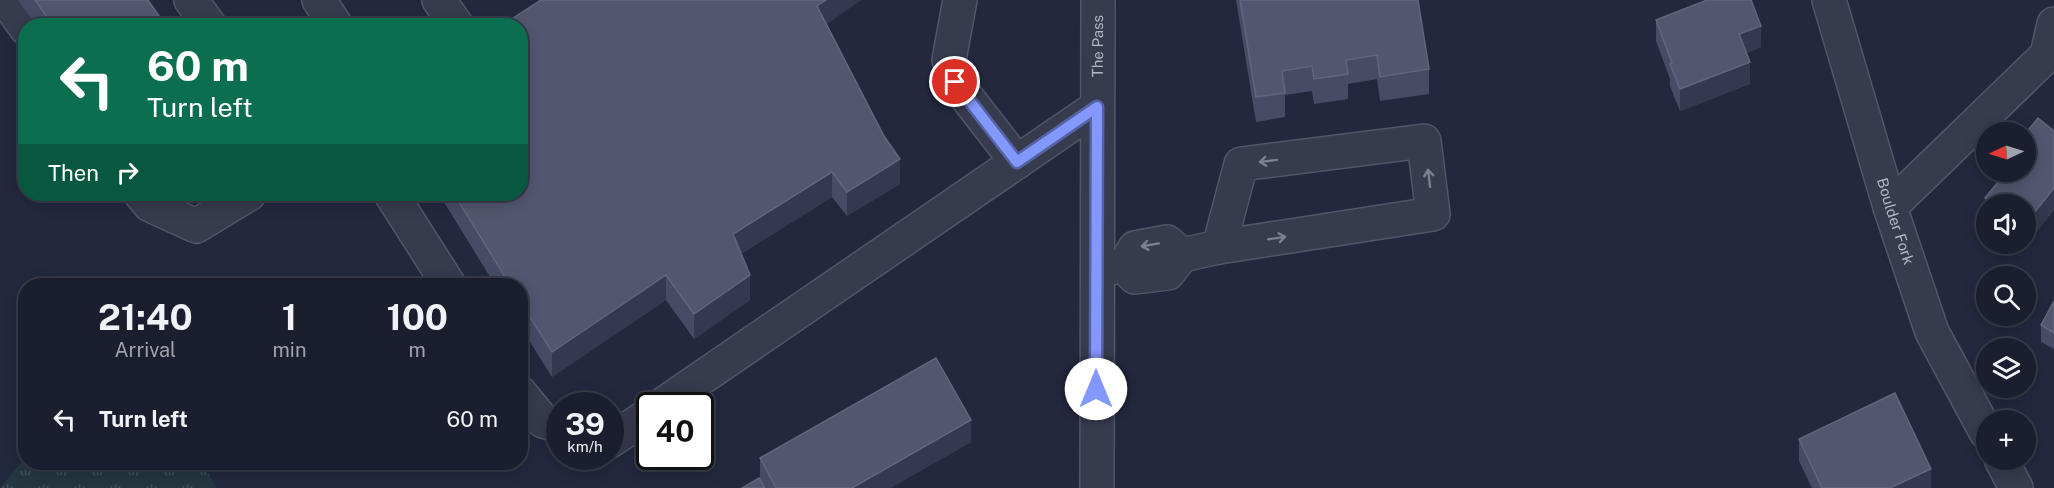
<!DOCTYPE html>
<style>
:root{--surface:#1a1e2e;--page:#272b3a;--text:#f1f3f6;--muted:#9fa2aa;--line:#383c4a}
body{margin:0;font-family:"Public Sans",sans-serif;background:var(--page);color:var(--text);height:100vh;display:flex;flex-direction:column;font-size:22px;white-space:nowrap}
*{box-sizing:border-box;margin:0}
p{font-size:20px;color:var(--muted)}
.icon{flex:none;width:33px;height:33px;fill:none;stroke:currentColor;stroke-width:2;stroke-linecap:round;stroke-linejoin:round}
.map{position:relative;flex:1;overflow:hidden}
.drawer{position:absolute;left:18px;top:278px;width:510px;height:192px;display:flex;flex-direction:column;background:var(--surface);border-radius:24px;box-shadow:0 3px 15px #0003,0 0 0 2px var(--line)}
.drawer>*{flex:none}
.hud{position:absolute;left:18px;top:18px;width:510px;height:183px;border-radius:24px;box-shadow:0 3px 15px #0003,0 0 0 2px var(--line);background:#0b6e4f;color:#fff;overflow:hidden}
.needle{width:39px;rotate:266deg}
.tools{position:absolute;left:1976px;top:122px;display:grid;gap:12px}
.tools a{display:grid;place-items:center;width:60px;height:60px;border-radius:50%;background:var(--surface);box-shadow:0 3px 15px #0003,0 0 0 2px var(--line);font-size:30px}
.speed{position:absolute;left:546px;top:392px;display:flex;gap:12px;font-size:30px;font-weight:700;text-align:center}
.speed>*{display:grid;place-content:center;width:78px;height:78px;border-radius:50%;background:var(--surface);box-shadow:0 3px 15px #0003,0 0 0 2px var(--line);line-height:1}
.speed small{font-size:15px;font-weight:400}
.speed .limit{border:3px solid #111;border-radius:9px;background:#fff;color:#111}
.pin{position:absolute;display:grid;place-items:center;width:51px;height:51px;color:#fff;margin:-26px;border:3px solid #fff;border-radius:50%;box-shadow:0 2px 6px #0007}
.me{position:absolute;width:66px;margin:-33px;rotate:0deg;stroke-linejoin:round;filter:drop-shadow(0 0 4px #0008)}
.turn{display:flex;align-items:center;gap:21px;height:126px;padding:0 30px;font-size:27px}
.turn .icon{width:78px;height:78px;stroke-width:2.5}
.turn b{display:block;font-size:42px;line-height:51px}
.then{display:flex;align-items:center;height:57px;padding:0 30px;background:#0003;gap:12px;font-size:22px}
.eta{display:flex;justify-content:space-evenly;align-items:center;height:102px;text-align:center}
.eta b{font-size:36px;font-weight:700;line-height:42px}
ul{padding:0;list-style:none}
li{display:flex;align-items:center;gap:18px;height:78px;padding:0 30px}
li div{flex:1}
li b{display:block;font-size:22px}
li em{font-style:normal}
.map>svg:first-child{display:block}
.park{fill:url(#park-tufts)}
.lines{fill:none;stroke-linecap:round;stroke-linejoin:round}
.minor-casing{stroke:#515668;stroke-width:36}
.minor{stroke:#363b4e;stroke-width:33}
.wall{fill:#464c65}
.shaded-wall{fill:#333951}
.building{fill:#525770;stroke:#61667e;stroke-width:1.5}
.oneway{stroke:#7a7f92}
.route-casing{stroke:#5563a4;stroke-width:15}
.route{stroke:#8398fc;stroke-width:10}
.labels{text-anchor:middle;stroke-width:5;stroke-linejoin:round;paint-order:stroke}
.street-label{font-size:15px;fill:#b2b6c9;stroke:#1b2032}
</style>
<div class="map">
<svg width="2054" height="488" viewBox="0 0 2054 488">
<defs>
<pattern id="park-tufts" width="24" height="20" patternUnits="userSpaceOnUse" patternTransform="scale(1.5)"><rect width="24" height="20" fill="#24363f"/><path d="M3 7l-1-3M5 7V3M7 7l1-3M15 17l-1-3M17 17v-4M19 17l1-3" fill="none" stroke="#415159"/></pattern>
</defs>
<rect width="100%" height="100%" fill="#22283e"/>
<path class="park" d="M25 458 26 462H201L217 488H0Z"/>
<g class="lines">
<defs>
<g id="minor">
<path d="M6 0 26 28"/>
<path d="M191 0 210 26"/>
<path d="M319 0 336 26"/>
<path d="M439 0 457 26"/>
<path d="M960 0 949 60 955 82 1017 162"/>
<path id="s1" d="M1829 0 1890 207 1932 332 1986 432"/>
<path d="M141 194 150 205 196 226 249 194"/>
<path d="M391 194 449 285"/>
<path d="M1890 207 2047 55 2054 24"/>
<path d="M1124 266 1135 277 1168 273 1182 255 1219 247 1433 214 1424 141 1241 164 1219 247"/>
<path d="M1103 269 1124 266 1135 248 1167 242 1182 255"/>
<path d="M520 393 543 421 560 426"/>
<path d="M662 405 1097 107"/>
<path d="M610 441 650 414"/>
<path d="M2001 459 2016 488"/>
<path id="s2" d="M1097 488 1098 0"/>
</g>
</defs>
<use href="#minor" class="minor-casing"/>
<use href="#minor" class="minor"/>
</g>
<path class="wall" d="M18 0H148L166 26H36Z
M541 0H861L826 24 900 184 847 216 832 197 741 254 750 300 694 339 666 300 552 377 520 326V285H495L439 194H520Z
M1236 0H1418L1429 69V94L1380 101 1377 79 1348 84V99L1314 104 1312 91 1285 95V117L1256 122Z
M1656 20 1761 47 1746 53 1750 84 1680 111 1670 86V79L1656 41Z
M2038 118 2054 131V210L2022 250 2014 243H2025V204H1986V220H1985V198L2001 178V171H2025V134Z
M2054 301V349L2041 342V325Z
M1799 439 1931 488H1812L1799 461Z
M971 442 890 488H742L760 479V458Z"/>
<path class="shaded-wall" d="M826 0H861L817 31V6Z
M1761 26V47L1739 55V34Z
M1750 62V84L1680 111V89Z
M900 159V184L847 216V192Z
M832 172V197L733 259V234Z
M2054 188V210L2022 250V243H2025V224Z
M666 275V300L552 377V352Z
M750 275V300L694 339V314Z
M971 420V442L890 488H852Z
M1931 469V488H1890Z"/>
<path class="building" d="M35 0H148L166 26H53Z
M541 0H826L817 6 884 136 900 159 847 192 832 172 733 234 750 275 694 314 666 275 552 352 520 301V285H510L454 194H520V26H501Z
M1240 0H1418L1429 69 1380 77 1377 55 1346 60 1348 74 1314 79 1312 66 1282 71 1285 93 1256 97Z
M1707 0H1751L1761 26 1739 34 1750 62 1680 89 1670 64 1672 63 1656 20Z
M2038 118 2054 131V188L2025 224V204H1992L1985 198 2007 171H2025V134Z
M2054 301V333L2041 325Z
M936 358 971 420 852 488H776L760 458Z
M1895 393 1931 469 1890 488H1822L1799 439Z
M759 478 765 488H742Z"/>
<defs><path id="oneway-shaft" d="M-6 0H5M1.5-3L5.5 0L1.5 3" fill="none" stroke-width="1.6" stroke-linecap="round" stroke-linejoin="round" transform="scale(1.5)"/></defs>
<g class="oneway">
<use href="#oneway-shaft" transform="translate(1268 161) rotate(173)"/>
<use href="#oneway-shaft" transform="translate(1429 178) rotate(-97)"/>
<use href="#oneway-shaft" transform="translate(1277 238) rotate(-9)"/>
<use href="#oneway-shaft" transform="translate(1150 245) rotate(170)"/>
</g>
<g class="lines">
<defs>
<path id="route" d="M955 82 1017 162 1097 107 1096 389"/>
</defs>
<use href="#route" class="route-casing"/>
<use href="#route" class="route"/>
</g>
<g class="labels">
<g class="street-label">
<text dy="5" stroke="none"><textPath href="#s2" startOffset="442">The Pass</textPath></text>
<text dy="5" stroke="none"><textPath href="#s1" startOffset="231">Boulder Fork</textPath></text>
</g>
</g>
</svg>
<div class="tools">
<a><svg class="needle" viewBox="-14 -14 28 28"><path d="M0-13l5 13h-10z" fill="#e53935"/><path d="M0 13l5-13h-10z" fill="#9fa2aa"/></svg></a>
<a><svg class="icon" aria-label="sound" viewBox="0 0 24 24"><path d="M4 9h4l5-4v14l-5-4H4zM17 9q2 3 0 6"/></svg></a>
<a><svg class="icon" aria-label="search" viewBox="0 0 24 24"><circle cx="10" cy="10" r="6"/><path d="M15 15l6 6"/></svg></a>
<a><svg class="icon" aria-label="layers" viewBox="0 0 24 24"><path d="M12 4l9 5-9 5-9-5zM3 14l9 5 9-5"/></svg></a>
<a>+</a>
</div>
<div class="speed"><div>39<small>km/h</small></div><div class="limit">40</div></div>
<div class="pin" style="left:955px;top:82px;background:#d93025"><svg class="icon" aria-label="arrive" viewBox="0 0 24 24"><path d="M6 21V4h12l-3 4 3 4H6"/></svg></div>
<svg class="me" style="left:1096px;top:389px" viewBox="-20 -20 40 40"><circle r="19" fill="#fff"/><path d="M0-13L10 11 0 6-10 11z" fill="#8398fc"/></svg>
<div class="hud">
<div class="turn"><svg class="icon" aria-label="left" viewBox="0 0 24 24"><path d="M17 20v-9H6M10 6l-5 5 5 5"/></svg><div><b>60 m</b>Turn left</div></div>
<div class="then">Then<svg class="icon" aria-label="right" viewBox="0 0 24 24"><path d="M7 20v-9h11M14 6l5 5-5 5"/></svg></div>
</div>
<section class="drawer">
<div class="eta">
<div><b>21:40</b><p>Arrival</p></div>
<div><b>1</b><p>min</p></div>
<div><b>100</b><p>m</p></div>
</div>
<ul>
<li><svg class="icon" aria-label="left" viewBox="0 0 24 24"><path d="M17 20v-9H6M10 6l-5 5 5 5"/></svg><div><b>Turn left</b></div><em>60 m</em></li>
</ul>
</section>
</div>
